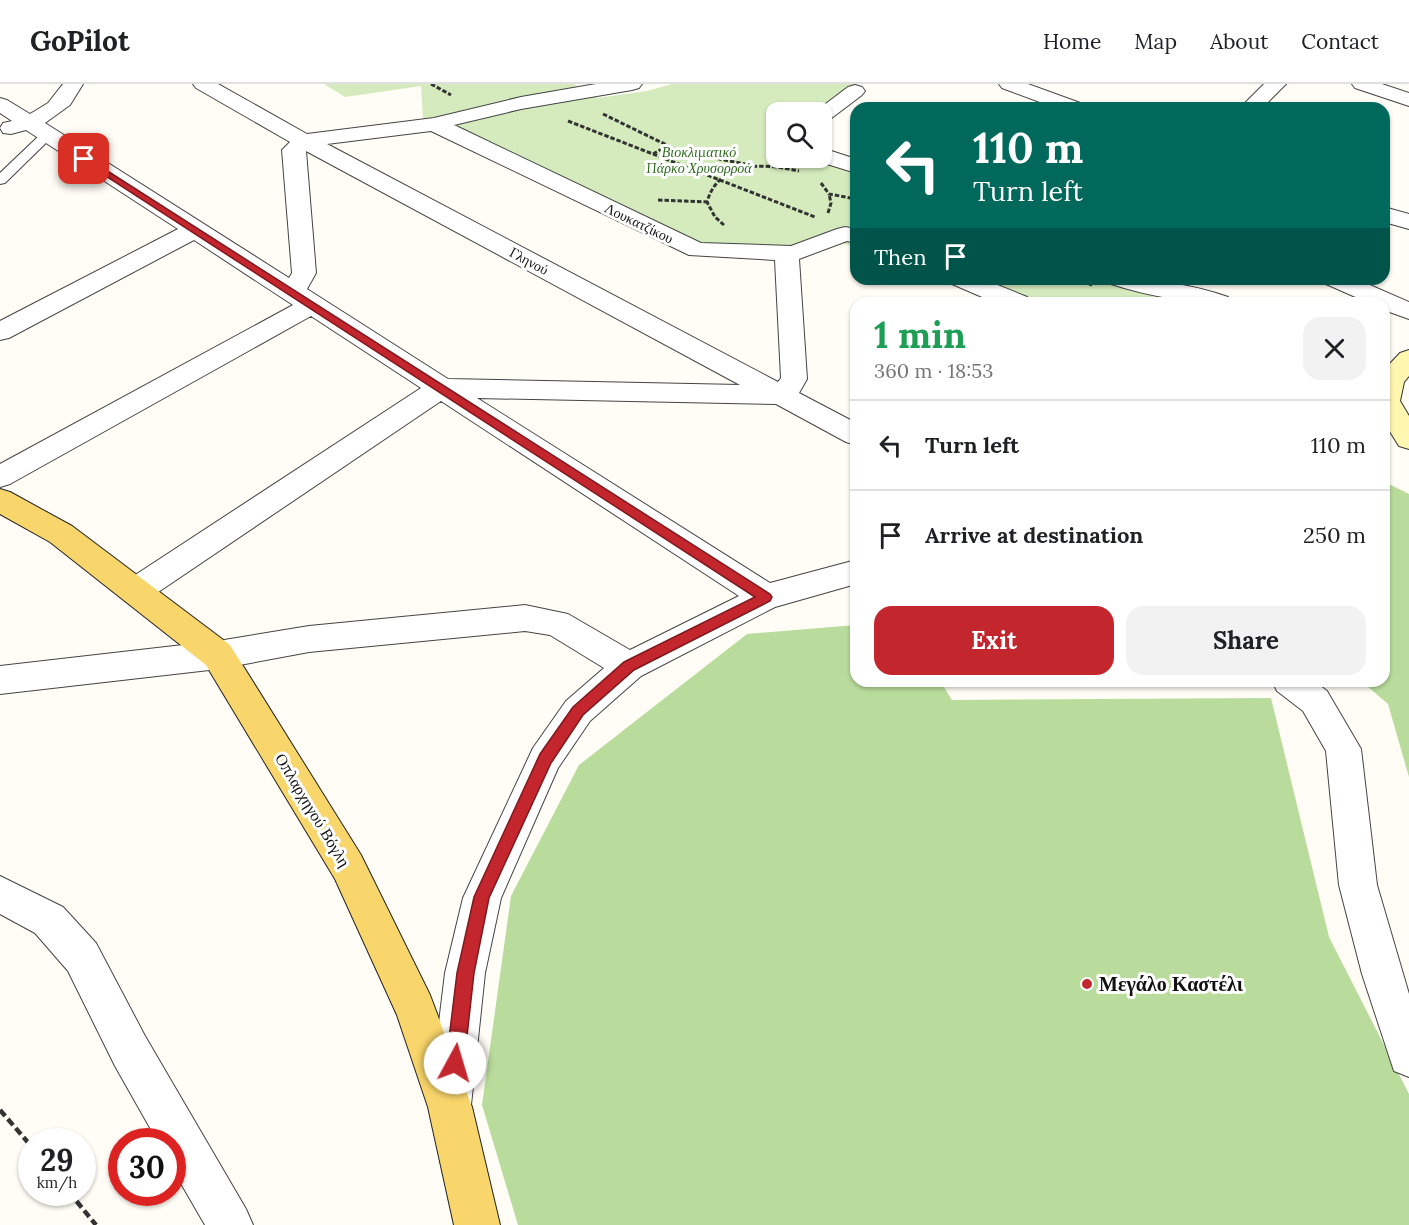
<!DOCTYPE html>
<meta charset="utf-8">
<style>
:root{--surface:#fff;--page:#f2f2f2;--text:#202124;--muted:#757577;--line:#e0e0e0;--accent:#c4262e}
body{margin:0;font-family:Lora,serif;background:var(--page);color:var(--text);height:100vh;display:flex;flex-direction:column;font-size:22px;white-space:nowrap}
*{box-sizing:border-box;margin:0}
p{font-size:20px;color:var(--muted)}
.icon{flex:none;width:33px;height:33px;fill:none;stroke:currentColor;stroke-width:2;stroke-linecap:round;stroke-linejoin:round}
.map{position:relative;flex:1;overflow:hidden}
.details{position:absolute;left:850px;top:213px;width:540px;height:390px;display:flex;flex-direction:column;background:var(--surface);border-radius:18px;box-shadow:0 2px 4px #0004}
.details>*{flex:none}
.hud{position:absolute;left:850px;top:18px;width:540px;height:183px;border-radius:18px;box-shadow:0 2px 4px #0004;background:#00695c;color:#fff;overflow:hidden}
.fabs{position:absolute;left:766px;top:18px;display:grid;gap:12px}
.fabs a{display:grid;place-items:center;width:66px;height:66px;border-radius:12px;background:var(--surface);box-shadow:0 2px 4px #0004;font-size:30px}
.speed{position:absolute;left:18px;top:1044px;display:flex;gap:12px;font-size:30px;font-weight:700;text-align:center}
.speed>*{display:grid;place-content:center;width:78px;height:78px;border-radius:50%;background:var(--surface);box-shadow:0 2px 4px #0004;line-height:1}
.speed small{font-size:15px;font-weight:400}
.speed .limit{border:9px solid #d22;background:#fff;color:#111}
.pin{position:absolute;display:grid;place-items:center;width:51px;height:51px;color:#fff;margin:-26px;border-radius:12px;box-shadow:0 3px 9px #0006}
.me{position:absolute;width:66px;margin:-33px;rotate:6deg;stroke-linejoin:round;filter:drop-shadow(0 0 4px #0008)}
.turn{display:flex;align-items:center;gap:21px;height:126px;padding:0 24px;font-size:27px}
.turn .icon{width:78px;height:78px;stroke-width:2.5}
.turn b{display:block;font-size:42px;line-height:51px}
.then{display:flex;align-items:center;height:57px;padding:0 24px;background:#0003;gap:12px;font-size:22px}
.round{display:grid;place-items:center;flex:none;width:63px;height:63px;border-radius:18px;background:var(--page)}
.headline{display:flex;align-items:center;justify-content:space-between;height:102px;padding:0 24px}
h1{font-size:36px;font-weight:700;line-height:45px;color:#1e9e55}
.action{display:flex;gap:12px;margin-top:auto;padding:12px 24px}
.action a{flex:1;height:69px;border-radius:18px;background:var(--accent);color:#fff;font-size:24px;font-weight:700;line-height:69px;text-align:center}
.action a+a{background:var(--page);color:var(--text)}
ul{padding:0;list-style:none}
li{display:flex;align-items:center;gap:18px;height:90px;padding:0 24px;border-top:2px solid var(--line)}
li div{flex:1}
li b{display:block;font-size:22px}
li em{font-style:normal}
header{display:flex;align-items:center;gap:36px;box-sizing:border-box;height:84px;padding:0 30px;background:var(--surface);border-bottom:2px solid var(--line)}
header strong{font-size:28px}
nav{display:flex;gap:33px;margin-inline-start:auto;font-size:21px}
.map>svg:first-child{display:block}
.green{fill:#d5ebbd}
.forest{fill:#b9dc9c}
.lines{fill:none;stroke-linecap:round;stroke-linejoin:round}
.service-casing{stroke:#444;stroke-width:2}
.minor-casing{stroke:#444;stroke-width:2}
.secondary-casing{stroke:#333;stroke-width:2}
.primary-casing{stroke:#222;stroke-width:2}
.path-far1{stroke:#333;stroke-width:3;stroke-dasharray:4.5 2;stroke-linecap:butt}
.path{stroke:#333;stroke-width:4.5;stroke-dasharray:8 4;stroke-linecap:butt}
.service{fill:#fff;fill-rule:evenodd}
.minor{fill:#fff;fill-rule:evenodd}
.secondary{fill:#fff6b0;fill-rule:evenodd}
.primary{fill:#f9d66b;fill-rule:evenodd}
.route{fill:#c4262e;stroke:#7f191e;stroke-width:1.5}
.poi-dot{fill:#c4262e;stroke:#fff;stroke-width:2}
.labels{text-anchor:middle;stroke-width:6;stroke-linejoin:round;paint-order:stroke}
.far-park-label{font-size:14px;font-style:italic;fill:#2f6b1f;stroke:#fff}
.far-street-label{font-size:14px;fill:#111;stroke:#fff}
.street-label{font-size:16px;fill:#111;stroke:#fff}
.near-poi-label{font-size:20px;font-weight:bold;fill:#111;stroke:#fff;text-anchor:start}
</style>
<header>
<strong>GoPilot</strong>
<nav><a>Home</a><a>Map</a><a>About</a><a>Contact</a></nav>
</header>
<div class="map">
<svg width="1409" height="1141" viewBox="0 0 1409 1141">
<rect width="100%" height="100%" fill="#fffdf5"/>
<path class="green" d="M324 0H574L598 14 647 7 672 0H854L861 3 822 28H777V74H816L856 90V164L834 156 795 163H704L434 34 423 35 421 2 345 13Z
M937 195H1108L1170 219H1001Z"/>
<path class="forest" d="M1385 398 1409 410V693L1388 620 1361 597H1384Z
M856 541V597H940L952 616 1271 614 1329 853 1409 1010V1141H518L482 1021 511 812 579 681 747 550Z"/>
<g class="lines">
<defs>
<path id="service" d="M47 47 53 51 51 54 5 99 0 100V89L43 48Z"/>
<path id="minor" d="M63 0H83L70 21 45 39 289 194 292 189 282 66 290 58 196 4 193 0H218L307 50 434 34 521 13 596 0H642L639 4 632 6 521 25 454 41 701 159 791 162 837 145 845 143 856 145V159L847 157 799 175 807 295 799 309 856 339V361L846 358 776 320 477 314 770 499 856 476V500L775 523 641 592 590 637 558 684 501 814 485 889 471 1021 465 1036 450 1042 435 1036 429 1021 445 889 463 814 533 664 566 617 604 584 550 551 525 547 309 568 218 585 0 610V582L218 557 309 542 525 521 568 530 630 566 739 512 441 317 148 515 137 518 126 515 121 506 126 497 421 304 311 232 10 400 0 403V380L293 221 194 156 9 254 0 256V237L178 145 26 46 11 50 3 49 0 44 3 39 12 37 0 29V14L7 16 30 30 48 19ZM431 47 689 171 775 176 781 294 778 298 327 60ZM306 67 740 301 448 295 307 205 316 189Z
M999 0H1028L1083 20 1086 24H1056L1002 4Z
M1264 0H1286L1262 24H1240Z
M1352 0H1382L1409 9V22L1355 4Z
M855 1 862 3 865 7 862 11 829 36 822 38V28H815L848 3Z
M822 64 856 75V89L814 76 813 74H822Z
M1384 123 1409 130V145L1384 138Z
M949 195H983L1027 213 1031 219H996L952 200Z
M1108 195C1149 195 1189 199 1228 213L1232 219C1190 219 1151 213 1111 200Z
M1323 195H1356L1409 218V235L1384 226V219H1369L1326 200Z
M1272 597H1314L1327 607 1361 665 1377 801 1409 910V993L1394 987 1362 890 1339 801 1326 667 1303 627 1277 607Z
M0 792 63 823 96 859 145 952 246 1125 253 1141H205L172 1084V1058H158L115 982 68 887 35 849 0 830Z"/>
<path id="secondary" d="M1409 266V292L1404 298 1400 317 1409 332V365L1399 362 1384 338V286L1400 269Z"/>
<path id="primary" d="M0 405 10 408 72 442 230 561 361 771 430 911 472 1023 500 1141H454L428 1023 397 931 335 795 206 581 50 458 0 430Z"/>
</defs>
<use href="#service" class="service-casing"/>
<use href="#minor" class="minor-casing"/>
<use href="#secondary" class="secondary-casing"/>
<use href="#primary" class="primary-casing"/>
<path class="path-far1" d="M431 0 451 11
M603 30 679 67 750 81
M568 37 815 133
M653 70 667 62
M821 99 829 110 856 115
M658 116 707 118
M828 129 831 119 829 110
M724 141 715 133 707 118C719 76 764 79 799 87
M1077 195 1092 201"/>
<path class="path" d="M0 1026 32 1063
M69 1108 96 1141"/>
<use href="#service" class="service"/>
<use href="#minor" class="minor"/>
<use href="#secondary" class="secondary"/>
<use href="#primary" class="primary"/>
</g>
<path class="route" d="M84 72 770 510 772 513 770 517 634 586 583 631 551 679 489 814 474 889 464 979 461 985 455 987 449 985 446 979 457 889 474 813 540 670 573 623 624 578 755 513 81 76 80 75Z"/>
<circle class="poi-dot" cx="1087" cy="900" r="6"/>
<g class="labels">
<g class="far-park-label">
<text x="699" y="73">Βιοκλιματικό<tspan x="699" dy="16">Πάρκο Χρυσορροά</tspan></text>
</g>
<g class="far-street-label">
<text transform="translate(639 139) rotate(26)" y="5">Λουκατζίκου</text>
<text transform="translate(529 177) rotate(28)" y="5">Γληνού</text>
</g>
<g class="street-label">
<text transform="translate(313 726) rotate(59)" y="6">Οπλαρχηγού Βόγλη</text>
</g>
<g class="near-poi-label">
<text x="1099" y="907">Μεγάλο Καστέλι</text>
</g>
</g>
</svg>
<div class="fabs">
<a><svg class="icon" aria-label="search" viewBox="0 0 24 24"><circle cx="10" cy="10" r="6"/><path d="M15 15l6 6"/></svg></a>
</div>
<div class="speed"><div>29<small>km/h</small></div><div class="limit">30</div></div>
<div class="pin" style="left:84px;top:75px;background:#d93025"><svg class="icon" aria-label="arrive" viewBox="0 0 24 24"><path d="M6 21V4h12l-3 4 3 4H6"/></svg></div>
<svg class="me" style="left:455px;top:979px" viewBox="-20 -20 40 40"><circle r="19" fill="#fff"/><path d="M0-13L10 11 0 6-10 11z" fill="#c4262e"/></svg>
<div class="hud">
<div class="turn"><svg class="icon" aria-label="left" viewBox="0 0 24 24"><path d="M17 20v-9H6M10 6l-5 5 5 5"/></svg><div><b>110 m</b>Turn left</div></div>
<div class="then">Then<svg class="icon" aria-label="arrive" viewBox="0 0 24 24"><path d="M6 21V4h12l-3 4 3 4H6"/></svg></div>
</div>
<section class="details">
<div class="headline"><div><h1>1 min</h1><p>360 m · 18:53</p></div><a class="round"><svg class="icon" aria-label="close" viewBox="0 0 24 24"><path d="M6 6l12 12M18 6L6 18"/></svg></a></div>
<ul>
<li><svg class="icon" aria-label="left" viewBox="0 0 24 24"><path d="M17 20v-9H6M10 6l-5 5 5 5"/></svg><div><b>Turn left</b></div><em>110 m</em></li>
<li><svg class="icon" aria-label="arrive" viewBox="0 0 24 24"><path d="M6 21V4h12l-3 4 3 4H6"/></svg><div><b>Arrive at destination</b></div><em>250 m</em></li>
</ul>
<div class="action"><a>Exit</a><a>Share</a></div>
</section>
</div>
